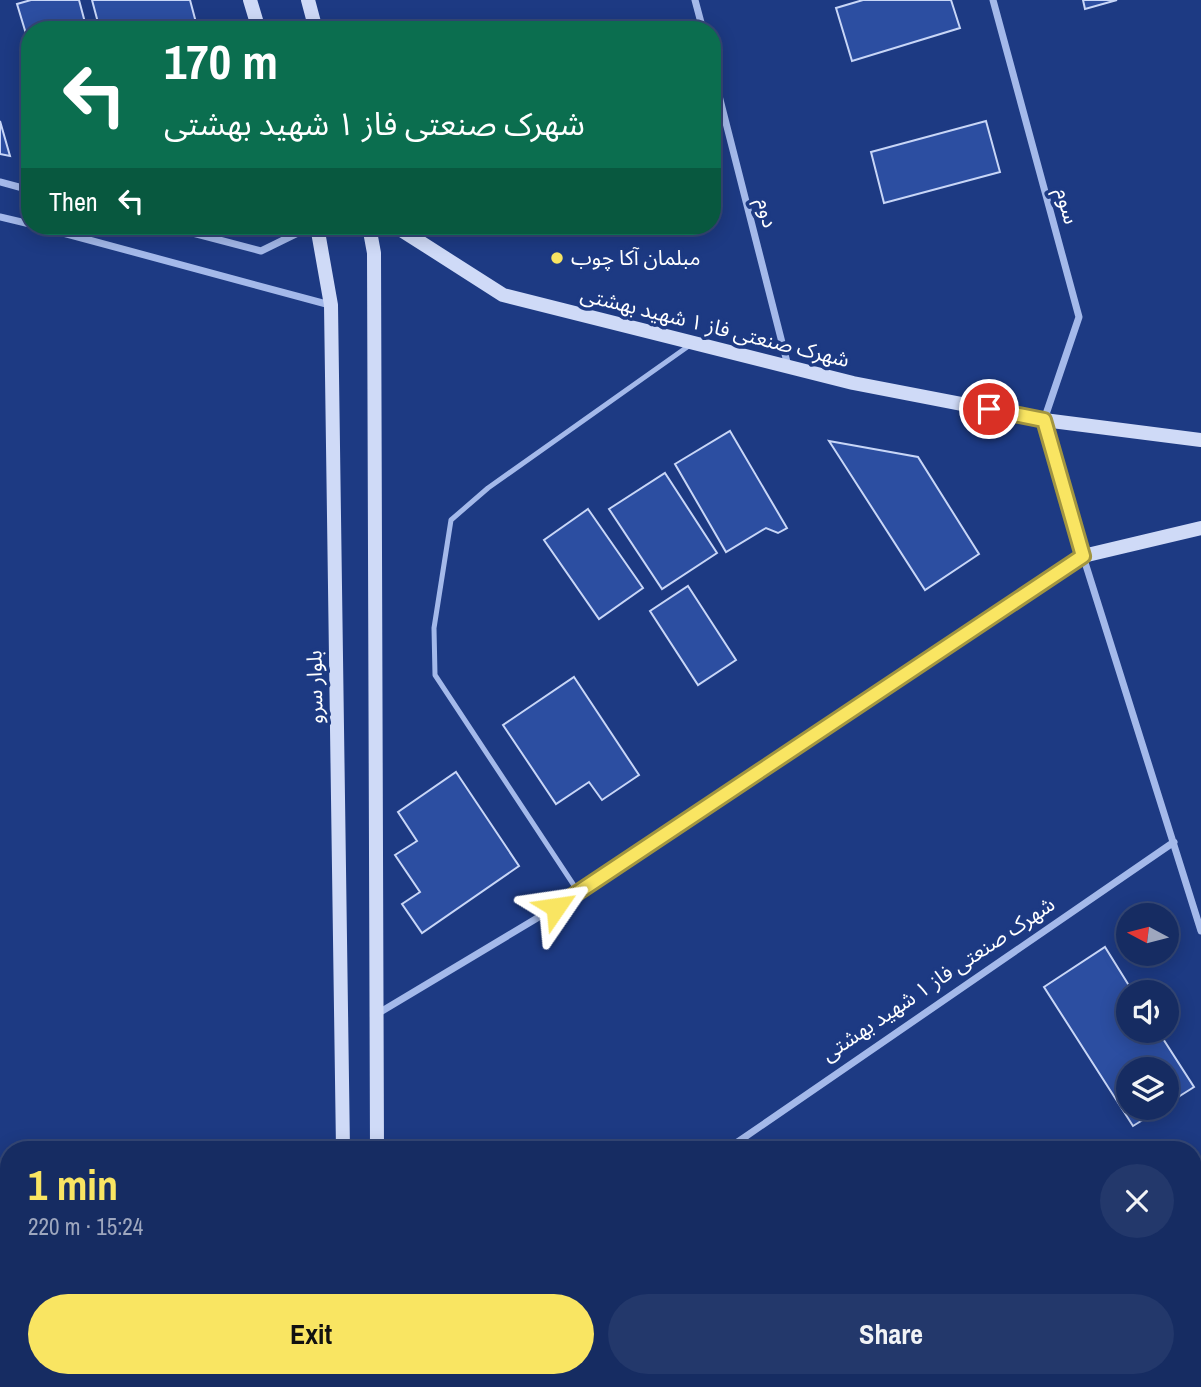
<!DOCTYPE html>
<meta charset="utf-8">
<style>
:root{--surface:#162c62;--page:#23386b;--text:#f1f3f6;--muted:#9ea7be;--line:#354877;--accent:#f9e562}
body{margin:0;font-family:"Archivo Narrow","Noto Sans Arabic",sans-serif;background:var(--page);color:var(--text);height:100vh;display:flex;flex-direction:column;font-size:26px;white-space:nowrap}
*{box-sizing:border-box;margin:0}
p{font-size:23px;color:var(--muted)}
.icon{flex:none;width:38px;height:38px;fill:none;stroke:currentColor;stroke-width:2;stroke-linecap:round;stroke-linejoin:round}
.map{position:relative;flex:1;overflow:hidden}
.side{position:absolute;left:0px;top:1141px;width:1202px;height:247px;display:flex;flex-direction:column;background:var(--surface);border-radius:28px 28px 0 0;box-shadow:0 4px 18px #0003,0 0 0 2px var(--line)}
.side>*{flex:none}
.hud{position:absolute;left:21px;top:21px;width:700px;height:214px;border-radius:28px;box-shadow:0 4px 18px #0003,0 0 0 2px var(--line);background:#0b6e4f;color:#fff;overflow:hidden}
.needle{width:46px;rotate:277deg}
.fabs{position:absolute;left:1116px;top:903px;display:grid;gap:14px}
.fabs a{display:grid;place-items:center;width:63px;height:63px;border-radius:50%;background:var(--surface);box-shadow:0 4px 18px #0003,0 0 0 2px var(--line);font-size:35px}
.pin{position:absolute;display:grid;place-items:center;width:60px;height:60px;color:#fff;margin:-30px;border:4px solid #fff;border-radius:50%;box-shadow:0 2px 7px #0007}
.me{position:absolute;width:77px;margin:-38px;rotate:58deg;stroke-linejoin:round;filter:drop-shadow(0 0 5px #0008)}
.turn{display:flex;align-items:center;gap:24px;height:147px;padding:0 28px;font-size:32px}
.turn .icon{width:91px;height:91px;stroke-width:2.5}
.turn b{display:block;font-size:49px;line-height:60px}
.then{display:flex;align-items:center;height:66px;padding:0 28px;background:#0003;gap:14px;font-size:26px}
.round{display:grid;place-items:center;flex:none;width:74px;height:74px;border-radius:37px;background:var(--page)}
.overview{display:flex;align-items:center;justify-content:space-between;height:119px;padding:0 28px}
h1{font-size:42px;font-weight:700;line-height:52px;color:var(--accent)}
.cta{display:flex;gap:14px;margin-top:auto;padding:14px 28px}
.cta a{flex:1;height:80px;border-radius:42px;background:var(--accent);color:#111;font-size:28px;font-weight:700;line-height:80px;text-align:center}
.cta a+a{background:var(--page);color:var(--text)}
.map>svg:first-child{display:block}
.building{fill:#2c4ea1;stroke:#c8d6f7;stroke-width:2}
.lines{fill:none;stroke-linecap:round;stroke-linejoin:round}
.lane{stroke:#a4b9ea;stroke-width:5}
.street{stroke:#a4b9ea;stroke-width:7}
.secondary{stroke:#cfdaf7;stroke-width:14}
.route-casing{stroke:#a29540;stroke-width:18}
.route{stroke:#f9e562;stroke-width:12}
.poi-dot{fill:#f9e562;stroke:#1d3a83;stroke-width:2.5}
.labels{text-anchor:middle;stroke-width:7;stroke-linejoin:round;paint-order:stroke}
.street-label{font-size:21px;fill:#fff;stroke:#1d3a83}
.poi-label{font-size:21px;fill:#fff;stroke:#1d3a83;text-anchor:start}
</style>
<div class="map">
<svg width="1201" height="1387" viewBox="0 0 1201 1387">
<rect width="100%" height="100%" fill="#1d3a83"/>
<path class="building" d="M31 0H79L87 30H30V47L17 4Z
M92 0H190L198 30H100Z
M863 0H951L960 28 852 61 836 8Z
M1083 0H1117L1085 9Z
M0 121 10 156 0 154Z
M986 121 1000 172 884 203 871 152Z
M730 431 787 528 778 533 766 528 726 552 675 464Z
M829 441 918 457 979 554 925 590Z
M665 473 717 553 662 589 609 509Z
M588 509 643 588 599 619 544 540Z
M688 586 736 660 698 685 650 611Z
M574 677 639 775 602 800 589 782 556 804 503 725Z
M456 772 519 866 422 933 402 904 420 892 395 855 417 841 398 812Z
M1105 947 1133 992H1129V1031H1158L1194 1087 1167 1104V1069H1129V1108H1162L1133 1126 1044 987Z
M489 1379H562L567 1387H494Z
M586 1379H651L656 1387H592Z
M761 1379H839L844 1387H766Z
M854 1379H908L913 1387H859Z"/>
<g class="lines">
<path class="lane" d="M579 893 435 675 434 628 451 520 488 488 690 345"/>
<path class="street" d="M695 0 703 30
M993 0 1079 317 1044 420 1083 556 1201 931
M712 68 788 366
M0 182 30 190
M0 217 30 224
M37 226 330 305
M166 226 261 251 312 226
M377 1014 579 893 1083 556
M726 1150 1174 842
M424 1387V1379"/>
<path class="secondary" d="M250 0 259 30
M308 0 316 30
M317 226 331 305 343 1150
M369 226 374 253 377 1150
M395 226 503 295 853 383 1044 420 1201 440
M1083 556 1201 528
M347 1379V1387
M378 1379V1387"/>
</g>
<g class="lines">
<defs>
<path id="route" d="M556 907 1083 556 1044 420 989 409"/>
</defs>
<use href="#route" class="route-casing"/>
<use href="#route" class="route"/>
</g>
<circle class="poi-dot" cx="557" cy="258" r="7"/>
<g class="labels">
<g class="street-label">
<text transform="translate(1067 206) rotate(75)" y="7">سوم</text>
<text transform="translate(767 213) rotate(76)" y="7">دوم</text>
<text transform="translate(715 327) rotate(14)" y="7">شهرک صنعتی فاز ۱ شهید بهشتی</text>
<text transform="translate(315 687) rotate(-91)" y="7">بلوار سرو</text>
<text transform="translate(938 979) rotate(-34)" y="7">شهرک صنعتی فاز ۱ شهید بهشتی</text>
</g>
<g class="poi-label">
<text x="571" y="265">مبلمان آکا چوب</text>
</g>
</g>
</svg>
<div class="fabs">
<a><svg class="needle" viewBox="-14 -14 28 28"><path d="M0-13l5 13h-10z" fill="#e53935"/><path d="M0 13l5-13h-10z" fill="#9ea7be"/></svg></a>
<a><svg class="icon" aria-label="sound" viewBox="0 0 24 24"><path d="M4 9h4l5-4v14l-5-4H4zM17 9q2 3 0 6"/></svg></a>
<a><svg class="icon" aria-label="layers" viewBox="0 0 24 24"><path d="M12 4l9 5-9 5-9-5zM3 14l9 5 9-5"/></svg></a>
</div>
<div class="pin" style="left:989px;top:409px;background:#d93025"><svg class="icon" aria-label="arrive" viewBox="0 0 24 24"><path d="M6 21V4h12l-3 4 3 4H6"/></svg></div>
<svg class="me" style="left:556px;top:907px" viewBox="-20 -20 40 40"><path d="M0-17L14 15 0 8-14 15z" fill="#f9e562" stroke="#fff" stroke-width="4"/></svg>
<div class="hud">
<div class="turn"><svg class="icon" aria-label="left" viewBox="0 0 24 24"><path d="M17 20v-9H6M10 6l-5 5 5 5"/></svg><div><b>170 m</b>شهرک صنعتی فاز ۱ شهید بهشتی</div></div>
<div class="then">Then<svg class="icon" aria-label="left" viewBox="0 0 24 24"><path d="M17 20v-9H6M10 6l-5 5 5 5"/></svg></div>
</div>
<section class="side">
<div class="overview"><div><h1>1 min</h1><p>220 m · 15:24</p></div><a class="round"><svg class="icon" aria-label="close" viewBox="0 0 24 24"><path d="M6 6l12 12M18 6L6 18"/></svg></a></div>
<div class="cta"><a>Exit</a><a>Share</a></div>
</section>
</div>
